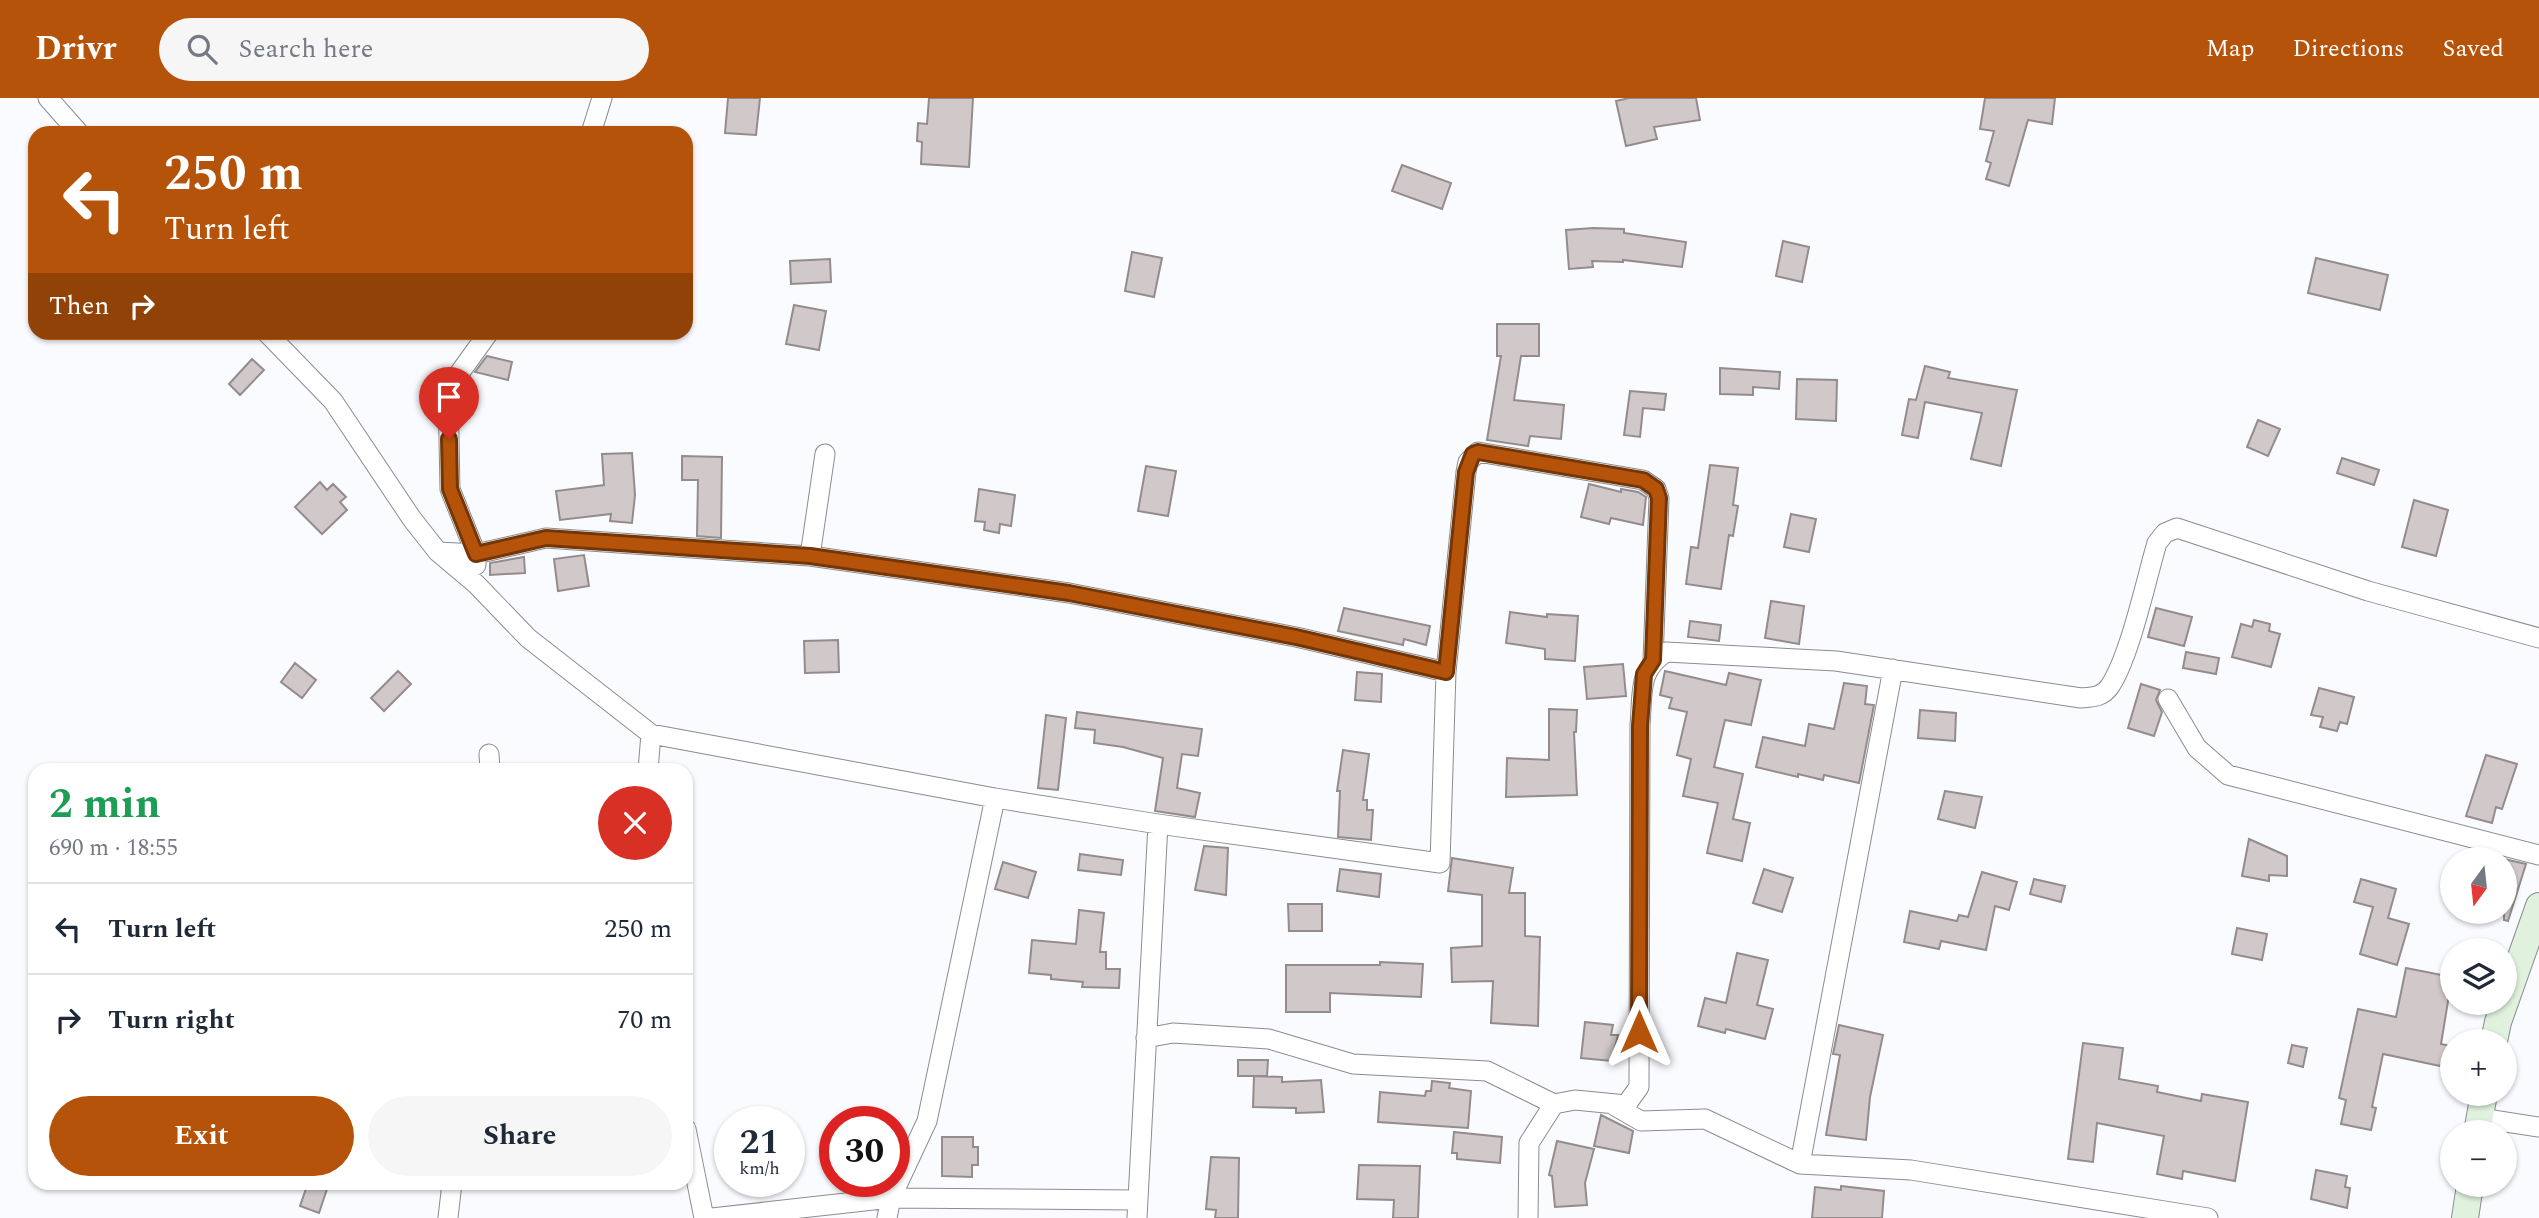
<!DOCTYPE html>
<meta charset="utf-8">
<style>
:root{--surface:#fff;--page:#f6f6f7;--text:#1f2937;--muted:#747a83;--line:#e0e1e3;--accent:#b45309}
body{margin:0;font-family:Spectral,serif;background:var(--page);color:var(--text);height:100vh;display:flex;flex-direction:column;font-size:26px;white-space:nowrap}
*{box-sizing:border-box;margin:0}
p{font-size:23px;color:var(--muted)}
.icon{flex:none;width:38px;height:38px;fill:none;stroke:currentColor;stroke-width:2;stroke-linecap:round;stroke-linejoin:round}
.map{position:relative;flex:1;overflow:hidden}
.drawer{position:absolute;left:28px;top:665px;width:665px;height:427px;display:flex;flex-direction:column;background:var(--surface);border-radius:21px;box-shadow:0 2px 5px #0004}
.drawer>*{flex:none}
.banner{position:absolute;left:28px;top:28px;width:665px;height:214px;border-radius:21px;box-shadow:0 2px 5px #0004;background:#b45309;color:#fff;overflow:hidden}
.needle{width:46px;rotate:195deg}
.controls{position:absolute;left:2440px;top:749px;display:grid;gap:14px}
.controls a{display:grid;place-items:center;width:77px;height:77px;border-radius:50%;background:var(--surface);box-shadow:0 2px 5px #0004;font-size:35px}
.speed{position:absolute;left:714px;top:1008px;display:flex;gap:14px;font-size:35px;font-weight:700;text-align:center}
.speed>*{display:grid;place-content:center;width:91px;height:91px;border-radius:50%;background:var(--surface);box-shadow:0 2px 5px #0004;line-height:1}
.speed small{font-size:18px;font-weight:400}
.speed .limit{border:10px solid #d22;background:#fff;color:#111}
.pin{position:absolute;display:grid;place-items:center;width:60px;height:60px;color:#fff;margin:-72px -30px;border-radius:50% 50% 50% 0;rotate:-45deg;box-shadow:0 0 7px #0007}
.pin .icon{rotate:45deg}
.me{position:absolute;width:77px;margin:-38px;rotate:0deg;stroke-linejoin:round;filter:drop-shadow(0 0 5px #0008)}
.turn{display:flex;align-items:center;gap:24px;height:147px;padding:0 21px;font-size:32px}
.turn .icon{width:91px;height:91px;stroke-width:2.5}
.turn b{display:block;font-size:49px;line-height:60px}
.then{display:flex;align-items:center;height:66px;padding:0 21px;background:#0003;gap:14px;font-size:26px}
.round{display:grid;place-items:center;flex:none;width:74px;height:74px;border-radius:37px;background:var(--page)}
.summary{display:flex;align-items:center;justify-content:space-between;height:119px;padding:0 21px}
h1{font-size:42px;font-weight:700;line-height:52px;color:#1e9e55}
.primary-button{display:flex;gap:14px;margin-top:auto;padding:14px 21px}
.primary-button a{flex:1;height:80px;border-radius:42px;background:var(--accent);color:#fff;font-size:28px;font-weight:700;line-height:80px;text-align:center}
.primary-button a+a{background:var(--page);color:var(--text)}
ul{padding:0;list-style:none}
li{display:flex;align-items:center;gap:21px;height:91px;padding:0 21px;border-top:2px solid var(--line)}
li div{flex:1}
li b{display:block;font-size:26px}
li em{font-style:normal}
header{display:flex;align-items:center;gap:42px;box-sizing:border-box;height:98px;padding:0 35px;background:var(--accent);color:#fff}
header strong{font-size:33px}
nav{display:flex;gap:38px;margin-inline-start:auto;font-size:24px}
.search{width:490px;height:63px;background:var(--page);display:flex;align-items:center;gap:18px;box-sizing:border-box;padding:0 24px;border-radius:38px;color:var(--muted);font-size:26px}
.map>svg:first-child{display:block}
.building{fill:#d1c9c9;stroke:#948c8c;stroke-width:2}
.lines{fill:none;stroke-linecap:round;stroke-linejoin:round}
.street-casing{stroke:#898c91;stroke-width:21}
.secondary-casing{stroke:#898c91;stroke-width:28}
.street{stroke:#fff;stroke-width:19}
.secondary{stroke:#e0f2de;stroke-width:26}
.route-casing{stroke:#753606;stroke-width:18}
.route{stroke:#b45309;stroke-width:12}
</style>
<header>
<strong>Drivr</strong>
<div class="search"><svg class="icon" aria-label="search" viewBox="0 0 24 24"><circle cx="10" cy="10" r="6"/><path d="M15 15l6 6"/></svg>Search here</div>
<nav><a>Map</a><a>Directions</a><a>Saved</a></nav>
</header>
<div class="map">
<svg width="2539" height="1120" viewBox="0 0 2539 1120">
<rect width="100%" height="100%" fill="#fafbff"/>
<path class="building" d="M728 0H760L756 37 725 35Z
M929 0H973L969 69 921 66 922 44 917 43 918 25 927 26Z
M1629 0H1696L1700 22 1654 29 1657 41 1626 48 1616 3Z
M1985 0H2055L2052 26 2028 22 2009 88 1986 81 1991 65 1986 63 1994 33 1980 31Z
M1402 67 1451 85 1442 111 1392 93Z
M1593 130 1624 131V135L1686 144 1682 169 1623 162V164L1592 163 1593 169 1569 171 1566 132Z
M1783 143 1809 149 1802 184 1776 178Z
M1132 154 1162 160 1154 199 1125 193Z
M2316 160 2388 177 2380 212 2308 195Z
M830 161 831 184 791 186 790 163Z
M794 207 826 213 819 252 786 246Z
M1497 226H1539V258H1521L1514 302 1564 307 1561 341 1530 338 1528 348 1487 342 1501 258H1497Z
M487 258 512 264 508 282 475 274Z
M252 261 264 272 240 297 229 286Z
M1925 268 1950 274 1948 280 2017 292 2001 368 1971 361 1982 315 1925 304 1918 340 1902 337 1909 301 1916 302Z
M1720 270 1780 274 1779 291 1753 289V297L1720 296Z
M1797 281 1837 282 1836 323 1796 321Z
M1630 293 1666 296 1664 312 1643 310 1640 339 1624 337Z
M2258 322 2280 331 2268 358 2247 349Z
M632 355 635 397 632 425 610 423 611 416 560 422 556 393 604 387 602 356Z
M682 358 722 359 721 440 697 438 698 382H682Z
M2342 360 2379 372 2374 387 2337 375Z
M1710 367 1738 370 1733 407 1738 408 1733 438 1729 437 1721 491 1686 486 1691 449 1698 450Z
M1146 368 1176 373 1168 418 1138 413Z
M320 384 327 392 333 386 346 399 340 404 347 412 322 436 295 409Z
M1589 386 1621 394V391L1638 394 1646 399 1643 427 1611 420 1609 426 1581 419Z
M979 391 1015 397 1011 428 1000 426 999 435 984 432 985 424 975 423Z
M2414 402 2448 412 2436 458 2402 449Z
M1791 416 1816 421 1809 454 1784 449Z
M584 457 589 488 558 493 554 461Z
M524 459 525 475 490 477V465Z
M1771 503 1804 508 1799 546 1765 540Z
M1344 510 1430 528 1426 547 1404 541 1403 547 1338 533Z
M2156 510 2192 519 2184 548 2148 539Z
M1510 514 1547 519V516L1578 518 1575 563 1545 561V551L1506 545Z
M2254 522 2270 526 2269 533 2280 536 2271 569 2232 559 2241 526 2252 529Z
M1690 523 1721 527 1719 543 1688 539Z
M838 542 839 574 805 575 804 543Z
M2186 554 2219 560 2216 576 2183 570Z
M295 565 316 582 302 600 281 584Z
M1623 566 1626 598 1587 601 1584 569Z
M398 573 411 586 384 613 371 600Z
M1665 573 1726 587 1729 575 1761 582 1751 627 1725 622 1714 669 1743 676 1733 721 1750 725 1742 763 1707 755 1718 705 1683 698 1691 661 1677 657 1687 614 1669 610 1672 600 1660 597Z
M1357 574 1382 576 1381 604 1355 602Z
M1844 585 1867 588 1865 606 1874 607 1859 685 1824 677 1823 682 1798 676V679L1756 669 1763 639 1805 648 1809 626 1834 631Z
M2141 586 2160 592 2156 602 2162 614 2154 638 2128 630Z
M2319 590 2354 599 2347 626 2340 624 2337 633 2320 629 2323 619 2311 617Z
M1549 611 1577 612 1576 634H1574L1577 697 1506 699 1507 660 1549 662Z
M1920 612 1956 615 1955 643 1918 640Z
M1077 614 1202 631 1198 658 1182 656 1177 690 1200 695 1195 719 1155 713 1163 660 1123 649 1094 645 1095 632 1075 630Z
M1046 617 1066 620 1058 692 1038 690Z
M1343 652 1369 656 1363 702H1367V712H1373L1371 742 1338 739 1340 693H1337Z
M2486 657 2517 666 2502 711 2496 709 2492 725 2466 718Z
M1945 693 1982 699 1975 730 1938 721Z
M2249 741 2287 758V778L2269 777V783L2242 778Z
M1204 748 1228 750 1226 797 1195 792Z
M1080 756 1123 762 1121 777 1078 772Z
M1452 760 1513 770 1509 795H1525V838L1540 839 1538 928 1491 925 1493 883 1452 884 1451 850 1482 848V797L1448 793Z
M2504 761 2526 766 2508 823 2504 822Z
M1003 764 1036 774 1028 800 995 791Z
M1340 771 1381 776 1379 799 1337 793Z
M1764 771 1793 780 1782 814 1753 805Z
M1982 774 2017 784 2009 812 1995 808 1986 852 1941 843 1939 851 1904 844 1910 813 1957 823 1959 817 1968 819Z
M2034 781 2065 788 2061 804 2030 796Z
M2361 781 2396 791 2388 820 2409 826 2397 867 2360 856 2373 809 2354 804Z
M1288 806H1322V833H1289Z
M1079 812 1104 815 1100 854H1106V871H1120L1119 890 1082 889 1083 884 1051 881V877L1029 875 1032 842 1076 846Z
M2237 830 2267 836 2262 862 2232 856Z
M1737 855 1768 862 1757 907 1773 911 1765 941 1726 931 1725 935 1698 928 1705 900 1726 905Z
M1380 864 1423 866 1421 899 1330 895V914H1286V867H1380Z
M2406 870 2452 879 2441 946 2450 948 2445 969 2383 956 2372 1009 2376 1010 2371 1032 2341 1026 2346 1002 2339 1000 2358 911 2396 919Z
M1585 924 1613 927 1611 937H1618L1612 963 1581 960Z
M1839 927 1883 937 1870 999 1866 1042 1826 1037 1840 957 1833 956Z
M2083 945 2123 950 2119 981 2158 988 2157 994 2201 1003 2202 996 2248 1004 2235 1083 2183 1073 2182 1081 2157 1076 2164 1038 2097 1025 2093 1064 2068 1061Z
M2292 947 2307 950 2303 969 2288 965Z
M1238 962H1268L1267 978H1238Z
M1254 978 1282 979V984L1321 982 1324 1014 1296 1015V1010L1253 1009Z
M1432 983 1450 985 1449 990 1471 993 1468 1030 1378 1024 1380 994 1425 998 1426 993H1431Z
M1601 1017 1633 1033 1629 1055 1594 1048Z
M1454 1034 1502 1039 1500 1065 1457 1061V1055H1452Z
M942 1039H973V1049H978V1067H972V1079L942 1078Z
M1557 1043 1594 1051 1585 1085 1587 1107 1555 1109 1552 1078 1549 1077Z
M1211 1059 1239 1060 1238 1120H1215L1216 1112 1206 1111Z
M1359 1067 1420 1068 1418 1120H1393L1394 1102 1357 1101Z
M2316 1072 2347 1078 2345 1089 2350 1090 2347 1110 2311 1101Z
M308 1085H329L319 1115 300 1108Z
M1841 1088 1884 1093 1882 1120H1812L1815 1089 1841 1092Z"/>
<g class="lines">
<defs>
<path id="street" d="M48 0 79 35
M591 35 602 0
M266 234 333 303 412 421 438 454 476 486 528 540 651 636 648 672
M438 454 476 456 546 440 810 458 1069 495 1296 539 1446 574
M810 458 825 356
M476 467V456L450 391 448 291 489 234
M2168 601 2197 650 2228 677 2539 757
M651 636 995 700 1158 726 1440 765 1446 574 1466 374 1468 364 1478 354 1643 382 1656 391 1659 400 1653 563
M489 656 490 672
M1146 940 1173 935 1269 941 1353 966 1487 973 1554 1006
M1615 1008 1641 1023 1705 1021 1800 1066 1911 1072 2208 1120
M2480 1020 2539 1029
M686 1031 704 1120
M1800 1066 1893 571
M448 1120 452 1085
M712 1120 891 1100 1137 1102
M887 1120 891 1100 927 1023 995 700
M1137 1120 1158 726
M1528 1120 1529 1045 1554 1006 1575 1002 1626 1007 1639 989 1640 627C1643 596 1637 573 1666 554L1836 563 2081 600C2093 599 2103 599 2110 588 2130 558 2146 482 2157 445L2165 435 2177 430 2368 493 2539 540"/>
<path id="secondary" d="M2494 943 2498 924 2539 808
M2477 1034 2484 996
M2465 1120 2470 1087"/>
</defs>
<use href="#street" class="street-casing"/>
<use href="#secondary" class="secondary-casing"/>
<use href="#street" class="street"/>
<use href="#secondary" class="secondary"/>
</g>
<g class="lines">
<defs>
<path id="route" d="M449 341 450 391 476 456 546 440 810 458 1069 495 1296 539 1446 574 1466 374 1473 356 1478 354 1643 382 1656 391 1659 400 1653 562 1644 576 1640 628 1639 934"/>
</defs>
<use href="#route" class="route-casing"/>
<use href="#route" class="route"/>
</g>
</svg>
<div class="controls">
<a><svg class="needle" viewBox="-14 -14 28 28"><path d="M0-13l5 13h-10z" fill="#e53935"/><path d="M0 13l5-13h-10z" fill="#747a83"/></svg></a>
<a><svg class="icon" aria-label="layers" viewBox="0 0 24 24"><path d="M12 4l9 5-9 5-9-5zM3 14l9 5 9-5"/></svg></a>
<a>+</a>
<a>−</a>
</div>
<div class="speed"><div>21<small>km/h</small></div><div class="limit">30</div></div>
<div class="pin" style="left:449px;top:341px;background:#d93025"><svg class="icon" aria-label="arrive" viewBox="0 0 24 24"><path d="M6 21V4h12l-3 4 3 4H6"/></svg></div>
<svg class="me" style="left:1639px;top:934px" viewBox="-20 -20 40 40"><path d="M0-17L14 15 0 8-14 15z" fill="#b45309" stroke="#fff" stroke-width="4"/></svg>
<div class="banner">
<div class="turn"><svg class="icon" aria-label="left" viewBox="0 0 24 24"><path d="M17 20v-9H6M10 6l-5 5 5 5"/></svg><div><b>250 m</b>Turn left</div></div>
<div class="then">Then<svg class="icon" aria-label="right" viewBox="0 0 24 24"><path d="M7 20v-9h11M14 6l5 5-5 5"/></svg></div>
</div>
<section class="drawer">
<div class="summary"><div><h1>2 min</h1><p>690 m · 18:55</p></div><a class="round" style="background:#d93025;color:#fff"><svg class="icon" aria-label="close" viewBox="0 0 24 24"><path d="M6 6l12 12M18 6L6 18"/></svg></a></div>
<ul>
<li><svg class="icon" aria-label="left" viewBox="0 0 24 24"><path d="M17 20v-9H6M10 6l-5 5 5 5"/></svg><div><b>Turn left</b></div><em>250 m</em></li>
<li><svg class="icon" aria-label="right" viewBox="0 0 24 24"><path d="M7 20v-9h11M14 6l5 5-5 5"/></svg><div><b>Turn right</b></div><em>70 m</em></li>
</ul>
<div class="primary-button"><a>Exit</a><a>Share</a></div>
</section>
</div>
